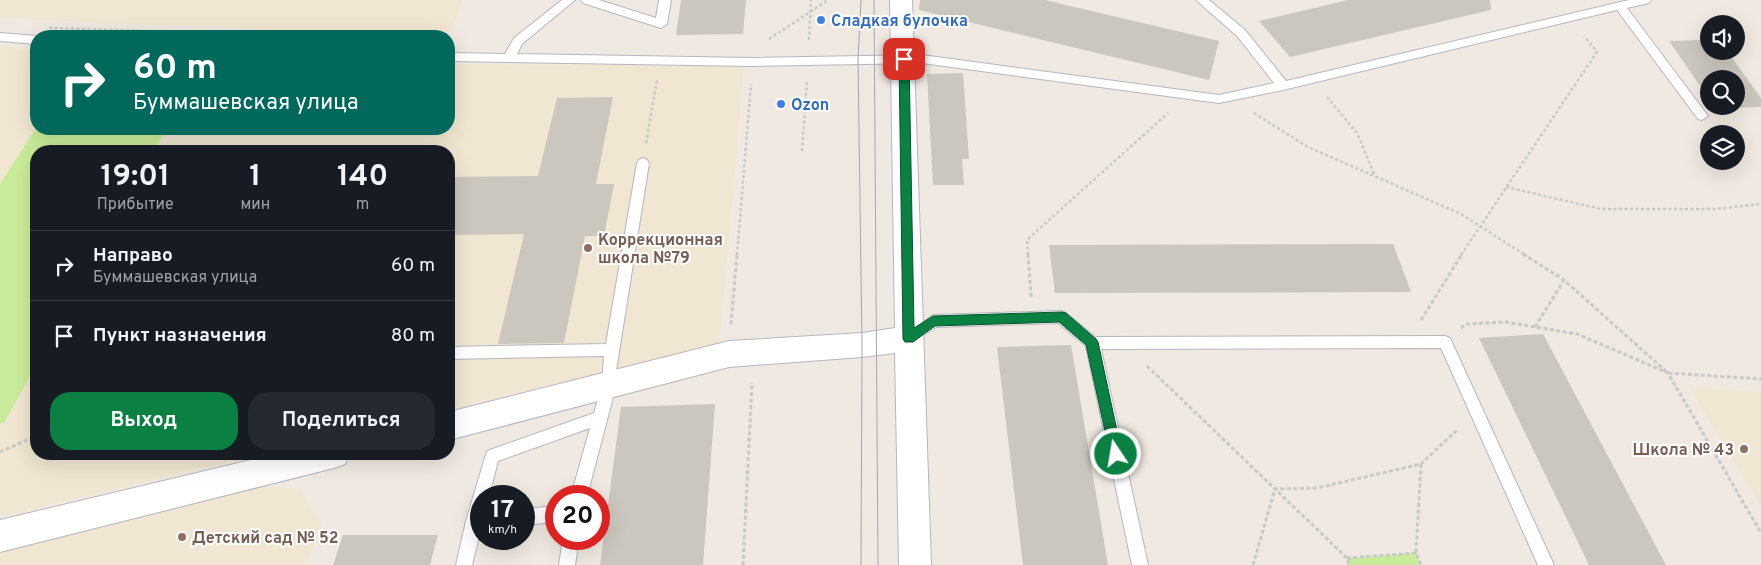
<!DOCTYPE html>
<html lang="ru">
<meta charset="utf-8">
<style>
:root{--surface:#171b24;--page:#242831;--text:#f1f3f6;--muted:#9ea1a6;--line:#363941;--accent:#0b8043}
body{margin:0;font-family:Overpass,sans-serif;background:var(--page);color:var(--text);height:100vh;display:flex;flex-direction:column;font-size:19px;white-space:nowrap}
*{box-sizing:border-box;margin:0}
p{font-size:16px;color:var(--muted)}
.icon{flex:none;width:28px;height:28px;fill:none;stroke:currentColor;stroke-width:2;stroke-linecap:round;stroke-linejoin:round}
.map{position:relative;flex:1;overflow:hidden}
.side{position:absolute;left:30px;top:145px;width:425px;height:315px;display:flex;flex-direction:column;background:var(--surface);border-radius:20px;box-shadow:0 5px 20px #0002}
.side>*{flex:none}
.top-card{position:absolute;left:30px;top:30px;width:425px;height:105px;border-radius:20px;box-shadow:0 5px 20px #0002;background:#00695c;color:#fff;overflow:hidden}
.controls{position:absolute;left:1700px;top:15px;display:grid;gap:10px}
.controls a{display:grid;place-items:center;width:45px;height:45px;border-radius:50%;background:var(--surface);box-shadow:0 5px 20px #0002;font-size:25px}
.speed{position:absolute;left:470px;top:485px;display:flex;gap:10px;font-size:25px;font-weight:700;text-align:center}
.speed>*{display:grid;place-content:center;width:65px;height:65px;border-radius:50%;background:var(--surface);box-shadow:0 5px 20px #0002;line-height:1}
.speed small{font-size:12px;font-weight:400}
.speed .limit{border:8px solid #d22;background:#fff;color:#111}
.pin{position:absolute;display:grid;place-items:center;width:42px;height:42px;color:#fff;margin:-21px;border-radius:10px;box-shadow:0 2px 8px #0006}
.me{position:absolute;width:55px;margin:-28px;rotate:348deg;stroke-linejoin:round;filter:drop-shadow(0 0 4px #0008)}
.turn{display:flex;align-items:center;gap:18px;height:105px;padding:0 20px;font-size:22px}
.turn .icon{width:65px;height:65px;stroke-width:2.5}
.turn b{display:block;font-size:35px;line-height:42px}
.eta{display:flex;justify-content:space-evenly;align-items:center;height:85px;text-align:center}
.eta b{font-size:30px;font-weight:700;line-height:35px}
.button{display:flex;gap:10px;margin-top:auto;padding:10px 20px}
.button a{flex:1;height:58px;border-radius:20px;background:var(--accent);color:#fff;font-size:20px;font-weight:700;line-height:58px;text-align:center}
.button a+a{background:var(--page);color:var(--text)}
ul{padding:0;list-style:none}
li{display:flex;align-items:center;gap:15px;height:70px;padding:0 20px;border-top:1px solid var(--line)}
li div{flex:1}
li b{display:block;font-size:19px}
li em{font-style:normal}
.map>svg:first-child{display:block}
.education{fill:#f0e6d1}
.pitch{fill:#c9ec9a}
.building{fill:#cbc7bf}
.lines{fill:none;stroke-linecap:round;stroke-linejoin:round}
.lane-casing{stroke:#b4b7c1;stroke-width:2}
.street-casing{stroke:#b4b7c1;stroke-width:2}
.path-far1{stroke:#c9c9c9;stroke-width:2.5;stroke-dasharray:3 2.5;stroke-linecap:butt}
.path{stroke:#c9c9c9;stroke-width:3;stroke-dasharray:4 2.5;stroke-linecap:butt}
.lane{fill:#fff;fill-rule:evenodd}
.street{fill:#fff;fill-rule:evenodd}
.tram{stroke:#a3a6b8;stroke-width:1}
.route{fill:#0b8043;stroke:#07532c}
.shop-dot{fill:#3f7fe0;stroke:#fff;stroke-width:2}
.education-dot{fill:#8d6e63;stroke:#fff;stroke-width:2}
.labels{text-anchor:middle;stroke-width:4;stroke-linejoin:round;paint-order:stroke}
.shop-label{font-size:16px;font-weight:bold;fill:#366cbe;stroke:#fff;text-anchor:start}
.education-label{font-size:16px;font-weight:bold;fill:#785e54;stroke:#fff;text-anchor:start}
</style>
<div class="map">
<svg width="1761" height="565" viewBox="0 0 1761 565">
<rect width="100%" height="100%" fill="#efe9e1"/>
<path class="education" d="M0 0H462L451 31 361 34 0 18Z
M0 45 36 51V129H449V64L744 66 719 345 449 409V151H36V454H264L0 517Z
M1689 387 1761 392V506Z
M255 486 299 488 321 525 306 565H0V548Z"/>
<path class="pitch" d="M34 131H165L154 151H36V365L4 423H0V184Z
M1416 553 1421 565H1349L1347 558Z"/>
<path class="building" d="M681 0H746L743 34 676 35Z
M920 0H1045L1219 41 1209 80 919 10Z
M1348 0H1490L1491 10 1290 57 1259 21Z
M1709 40V51H1727L1761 98V107L1715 108 1714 106H1736V79H1709V99L1669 41Z
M963 73 969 159H962L964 185H933L927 74Z
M613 97 596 184H614L604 236H585L564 343 498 344 524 234 449 235V177L538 176 557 98Z
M1393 244 1411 292 1055 293 1049 245Z
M1543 334 1666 565H1589L1479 338Z
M1071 345 1108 565H1023L997 347Z
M715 404 703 565H600L621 407Z
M343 535H438L430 565H333Z"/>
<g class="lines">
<defs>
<path id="lane" d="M562 0H575L522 44 517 54 752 58 922 55 1219 95 1274 83 1237 36 1196 0H1209L1245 30 1286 81 1629 0H1651L1649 3 1627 8 1708 116 1702 120 1698 119 1617 10 1283 90 1219 103 922 63 752 66 449 61V53L505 54 514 38Z
M581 0H599L656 18 659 0H671L667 24 661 28 583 3Z
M0 33 37 36 36 44 0 41Z
M643 158 647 160 649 163 616 371V386L587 496H571L590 428 498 461 489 496H481V528L472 565H456L466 521 487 451 594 413 602 386 604 356 449 359V347L606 344 637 163 639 160Z
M1061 311 1066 313 1095 337 1445 336 1450 338 1554 565H1538L1441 348 1101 349 1148 565H1132L1086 346 1058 323 936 327 909 345 904 343 902 339 904 335 933 315Z
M556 506V522L524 525V509Z
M563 539H579L575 565H559Z"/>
<path id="street" d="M890 0H912L931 565H899L895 353 862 357 729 367 449 440V412L729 341 862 333 895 328Z
M276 454H349L345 464 334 468 0 552V520Z"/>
</defs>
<use href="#lane" class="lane-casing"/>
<use href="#street" class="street-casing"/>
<path class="path-far1" d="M49 28 331 36
M769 39 828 0
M809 40 811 0
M1327 97 1357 133 1375 176
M1254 113 1308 147 1461 214 1525 255
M646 143 657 80
M802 151 807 81
M1506 187 1601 209H1715L1761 204
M737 255 751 84
M1028 255 1027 240 1168 113
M1461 255 1597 52 1584 36"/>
<path class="path" d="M1028 254 1031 297
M1523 254 1564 280 1668 373 1761 379
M1421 320 1462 254
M731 324 737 254
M1535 327 1564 280
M1461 328 1466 324 1506 322 1577 334 1668 373 1761 533
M1147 366 1347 558 1349 565
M0 452 36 436
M1421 464 1416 553 1421 565
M1347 558 1416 553
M743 565 752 383
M1253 565 1275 489 1317 488 1421 464 1458 429"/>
<use href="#lane" class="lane"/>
<use href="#street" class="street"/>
<path class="tram" d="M861 0 858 59 862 345 861 565
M874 0 878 565"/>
</g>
<path class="route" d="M904 55 909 59 914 328 933 316 1062 312 1066 313 1096 339 1098 342 1122 454 1120 458 1116 460 1112 458 1110 454 1086 345 1059 322 935 326 913 342H905L903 339 899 59Z"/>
<g class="shop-dot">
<circle cx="821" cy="20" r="5"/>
<circle cx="781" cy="104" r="5"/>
</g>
<g class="education-dot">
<circle cx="588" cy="248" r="5"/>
<circle cx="1744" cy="449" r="5"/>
<circle cx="182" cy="537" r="5"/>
</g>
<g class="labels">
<g class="shop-label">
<text x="831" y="26">Сладкая булочка</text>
<text x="791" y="110">Ozon</text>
</g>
<g class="education-label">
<text x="598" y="245">Коррекционная<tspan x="598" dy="18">школа №79</tspan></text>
<text x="1734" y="455" text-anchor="end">Школа № 43</text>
<text x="192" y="543">Детский сад № 52</text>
</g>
</g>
</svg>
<div class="controls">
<a><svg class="icon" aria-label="sound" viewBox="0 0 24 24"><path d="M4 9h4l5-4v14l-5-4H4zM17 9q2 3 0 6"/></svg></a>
<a><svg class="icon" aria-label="search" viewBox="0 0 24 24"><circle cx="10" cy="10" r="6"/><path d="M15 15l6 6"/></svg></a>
<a><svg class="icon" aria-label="layers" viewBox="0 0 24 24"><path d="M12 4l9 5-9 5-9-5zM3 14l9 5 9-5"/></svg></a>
</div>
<div class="speed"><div>17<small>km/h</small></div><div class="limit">20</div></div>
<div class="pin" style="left:904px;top:59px;background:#d93025"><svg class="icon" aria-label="arrive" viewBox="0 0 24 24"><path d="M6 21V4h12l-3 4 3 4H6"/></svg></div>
<svg class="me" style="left:1116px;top:454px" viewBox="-20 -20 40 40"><circle r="17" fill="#0b8043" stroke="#fff" stroke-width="3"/><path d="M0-11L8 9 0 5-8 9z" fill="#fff"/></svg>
<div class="top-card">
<div class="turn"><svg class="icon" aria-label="right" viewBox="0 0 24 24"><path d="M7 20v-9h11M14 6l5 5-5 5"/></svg><div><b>60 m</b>Буммашевская улица</div></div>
</div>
<section class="side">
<div class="eta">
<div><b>19:01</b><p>Прибытие</p></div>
<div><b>1</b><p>мин</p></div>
<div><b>140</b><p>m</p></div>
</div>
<ul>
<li><svg class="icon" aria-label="right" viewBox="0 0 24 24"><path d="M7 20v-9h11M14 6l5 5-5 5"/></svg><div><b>Направо</b><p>Буммашевская улица</p></div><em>60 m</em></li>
<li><svg class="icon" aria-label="arrive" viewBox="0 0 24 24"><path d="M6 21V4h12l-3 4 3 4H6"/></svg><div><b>Пункт назначения</b></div><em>80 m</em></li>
</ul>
<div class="button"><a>Выход</a><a>Поделиться</a></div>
</section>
</div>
